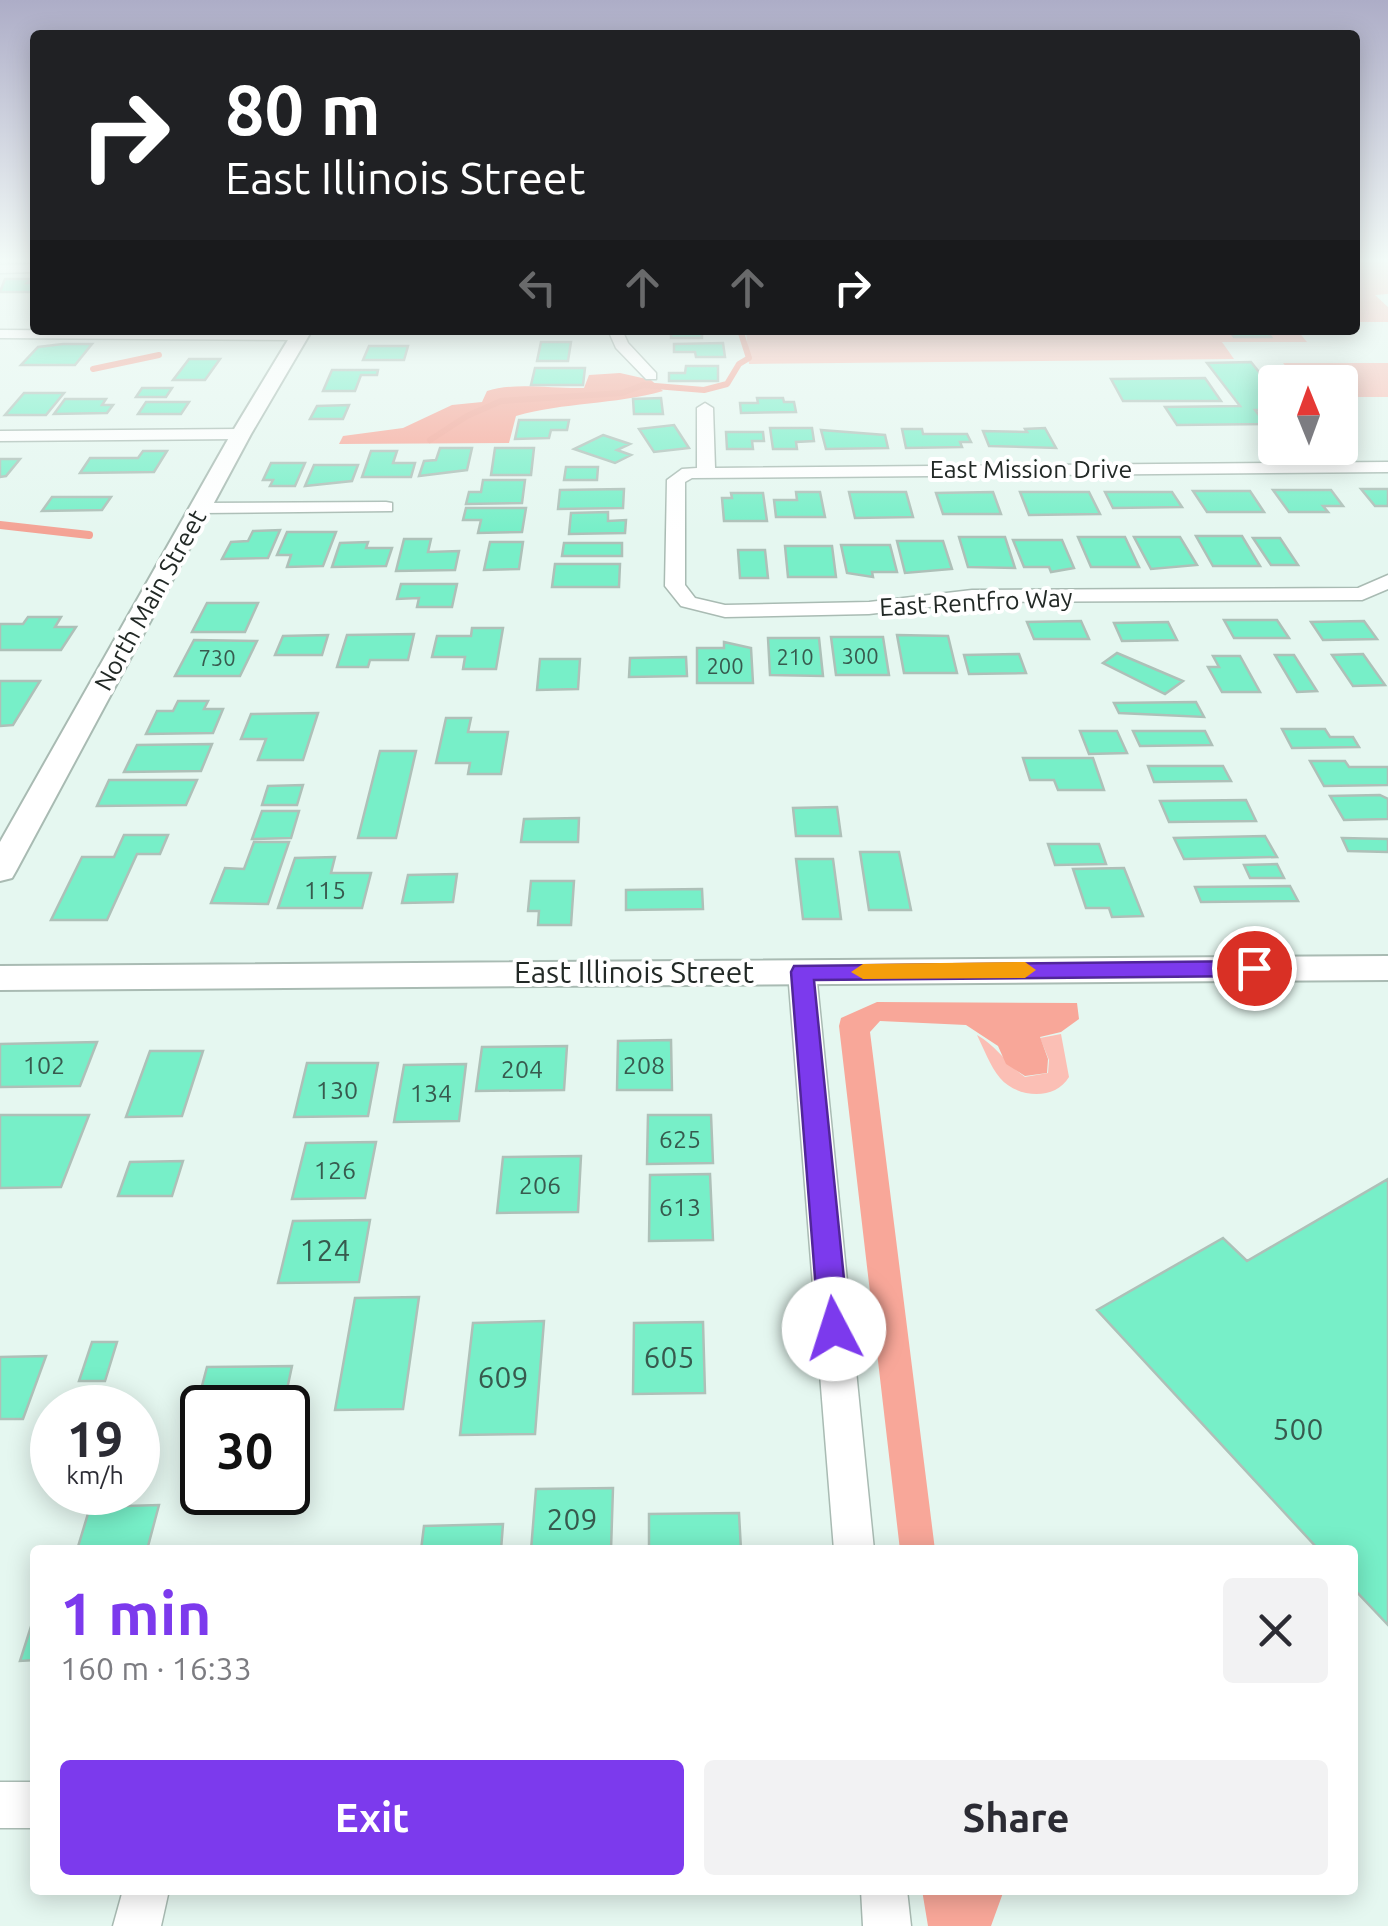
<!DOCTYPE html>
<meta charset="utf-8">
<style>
:root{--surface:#fff;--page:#f2f2f3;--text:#2b2b33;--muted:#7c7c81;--accent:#7c3aed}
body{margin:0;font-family:Ubuntu,sans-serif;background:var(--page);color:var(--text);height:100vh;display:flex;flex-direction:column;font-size:38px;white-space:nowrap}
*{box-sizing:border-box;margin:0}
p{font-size:32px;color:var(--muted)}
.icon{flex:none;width:55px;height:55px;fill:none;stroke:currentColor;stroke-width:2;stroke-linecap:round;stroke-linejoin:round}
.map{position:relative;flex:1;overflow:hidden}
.sheet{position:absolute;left:30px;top:1545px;width:1328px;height:350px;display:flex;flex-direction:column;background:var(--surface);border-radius:10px;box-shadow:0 5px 25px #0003}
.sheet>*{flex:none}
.top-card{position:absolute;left:30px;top:30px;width:1330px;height:305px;border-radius:10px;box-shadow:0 5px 25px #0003;background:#202124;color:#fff;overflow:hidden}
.needle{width:65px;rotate:359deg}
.buttons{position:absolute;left:1258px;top:365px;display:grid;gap:20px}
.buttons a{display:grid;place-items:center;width:100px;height:100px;border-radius:10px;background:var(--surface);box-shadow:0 5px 25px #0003;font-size:50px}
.speed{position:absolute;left:30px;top:1385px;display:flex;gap:20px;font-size:50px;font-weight:700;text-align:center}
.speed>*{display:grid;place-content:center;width:130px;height:130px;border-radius:50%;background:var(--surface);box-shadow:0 5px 25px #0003;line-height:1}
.speed small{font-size:25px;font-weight:400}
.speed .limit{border:5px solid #111;border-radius:15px;background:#fff;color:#111}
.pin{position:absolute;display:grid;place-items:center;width:85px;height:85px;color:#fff;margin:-42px;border:5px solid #fff;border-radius:50%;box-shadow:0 2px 10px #0007}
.me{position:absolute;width:110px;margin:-55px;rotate:355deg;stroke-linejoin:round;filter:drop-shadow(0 0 8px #0008)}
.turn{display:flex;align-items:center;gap:35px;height:210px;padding:0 30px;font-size:45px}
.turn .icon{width:130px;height:130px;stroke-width:2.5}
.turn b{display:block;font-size:70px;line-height:85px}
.lanes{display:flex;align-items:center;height:95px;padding:0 30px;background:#0003;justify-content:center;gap:50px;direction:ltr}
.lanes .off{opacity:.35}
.round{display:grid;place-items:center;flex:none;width:105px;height:105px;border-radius:10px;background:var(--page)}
.overview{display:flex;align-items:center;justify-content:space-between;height:170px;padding:0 30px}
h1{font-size:60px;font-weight:700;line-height:75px;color:var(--accent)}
.cta{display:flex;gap:20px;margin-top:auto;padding:20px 30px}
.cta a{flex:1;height:115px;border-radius:10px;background:var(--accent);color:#fff;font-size:40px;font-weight:700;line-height:115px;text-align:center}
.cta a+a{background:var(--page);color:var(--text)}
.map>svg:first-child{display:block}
.green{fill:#fbbfb5}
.forest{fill:#f8a799}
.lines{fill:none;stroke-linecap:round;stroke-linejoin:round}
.stream-far1{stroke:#f4a395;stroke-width:6}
.stream{stroke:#f4a395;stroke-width:8}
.building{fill:#77efc8;stroke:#aec0b8;stroke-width:2.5}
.minor-casing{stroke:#a9bbb3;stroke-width:3}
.tertiary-casing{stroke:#a9bbb3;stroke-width:4}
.minor{fill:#fff;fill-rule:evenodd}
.tertiary{fill:#fff;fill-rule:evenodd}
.route{fill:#7c3aed;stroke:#51269a;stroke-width:2.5}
.slow{fill:#f59e0b}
.labels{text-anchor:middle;stroke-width:8;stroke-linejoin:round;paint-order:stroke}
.far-number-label{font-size:22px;fill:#375a4e}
.far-street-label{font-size:25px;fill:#222926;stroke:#fff}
.number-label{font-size:25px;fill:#375a4e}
.street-label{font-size:30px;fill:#222926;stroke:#fff}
.near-number-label{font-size:30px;fill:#375a4e}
</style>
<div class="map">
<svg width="1388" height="1926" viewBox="0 0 1388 1926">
<rect width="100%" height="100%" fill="#e5f7f0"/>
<path class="green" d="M1355 262H1388V294L1375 295 1388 307V322H1355Z
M746 330H1297L1307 342H1222L1234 359 749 364Z
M1283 363H1388V397H1340V382H1299Z
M1061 1034 1069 1077C1055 1101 1017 1098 1000 1078 990 1066 984 1049 977 1035 998 1047 1006 1064 1025 1077L1048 1073 1049 1060 1040 1038Z"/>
<path class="forest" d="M620 373 651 380 663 391C614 405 564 402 516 416L509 443 339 444 343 436 403 428 452 405 482 402 487 391C513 382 554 389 584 388L589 375Z
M877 1002 1077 1003 1079 1019 1061 1032 1040 1037 1048 1059 1047 1073 1025 1076 1006 1064 998 1046 966 1025 880 1021 870 1032 935 1550H900L839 1026 841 1018Z
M922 1890H1004L991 1926H928Z"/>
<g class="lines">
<path class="stream-far1" d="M93 369 159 355
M430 440 467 416 501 401 622 393 643 385 704 390 727 384 739 364 749 358 740 330"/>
<path class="stream" d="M0 525 89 535"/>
</g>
<path class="building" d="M5 279H32L27 283H35V288L32 292H0Z
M671 330H702V338H671Z
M1229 330H1266L1271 337H1234Z
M541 342H571L568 361H537Z
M723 343 725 357H696L695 352H674V344Z
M63 344H92L75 365H21L38 347Z
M369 346H408L404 360H363Z
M189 359H220L205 380H173Z
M1251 362 1275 392V410H1255L1266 424 1177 425 1165 407 1240 406 1207 363Z
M686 366H718V381H669V373H685Z
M535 368H585L583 385H531Z
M332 370H378L377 375H361L355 391H323Z
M1205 378 1221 401H1123L1111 379Z
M142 388H172L166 397H136Z
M24 393H64L46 415H5Z
M661 398 663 414H634L633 399Z
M757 398H783L784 402H794L796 412 741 413 740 403H758Z
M65 399H106L102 405H113L107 413 54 414Z
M146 402H189L181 414H138Z
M349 405 343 419H310L317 406Z
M519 420H569L567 430H551L549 438 515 439Z
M674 425 689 448 654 452 639 429Z
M770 428H812L814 441 796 442 797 449H773Z
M1045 428 1056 448 989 446 983 431 1027 432 1025 429Z
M902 429H922L923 434H967L971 442H960L962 447 906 448Z
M821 430 885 435 888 448 826 449Z
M726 432H763L764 441H752L753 449H727Z
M603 435 630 444 617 450 631 455 615 463 574 449Z
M440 448H472L467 470 419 476 424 461 436 460Z
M495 448H534L531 475H491Z
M143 451H167L154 472 80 473 90 458H138Z
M371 451H397L393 463H415L411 477H362Z
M0 459H20L6 476 0 477Z
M271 463H305L295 486H270L273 480H263Z
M314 465H358L352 481 305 486Z
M566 467H598L597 480H564Z
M483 480H525L522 503 466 504 469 492H481Z
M624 489 623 508 558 509 560 490Z
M1361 489H1388V506H1375Z
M1273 490H1331L1343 506H1323L1328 512H1289Z
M1193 491H1250L1264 512H1207Z
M796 492H820L825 517H776L774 500H797Z
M849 492H906L913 517 855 518Z
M993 492 1001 514H943L936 493Z
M1020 492H1089L1100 514 1029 515Z
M1105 492H1172L1182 507 1113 508Z
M731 493H763L767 521H724L722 498H732Z
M52 497H111L102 510 42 511Z
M466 508H526L522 532 478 533 481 520H463Z
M608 512V521L626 520 625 533 569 534 571 513Z
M280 530 268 558 222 559 231 542 248 541 253 531Z
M287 532H336L323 566 287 567 291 555H277Z
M1196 536H1242L1260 566H1213Z
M959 537H1005L1015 568 968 567Z
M1078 537H1125L1139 567H1091Z
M1134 537H1180L1197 565 1151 569Z
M1253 538H1280L1298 565H1271Z
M404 539H431L428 552 459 551 455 570 396 571Z
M1013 540H1062L1074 568 1051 572 1049 567H1024Z
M897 541H943L952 569 905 573Z
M368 542 366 548H392L386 566 332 567 340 543Z
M490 542H523L519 569 484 570Z
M564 543H622V556H562Z
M841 545H890L897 572H872L873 577 847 573Z
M785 546H832L836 577H788Z
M738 550H765L768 578H740Z
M555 564H620L619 587H552Z
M401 584H457L452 607H417L419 598 397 599Z
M207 603H258L245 632H192Z
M28 617H61L55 627H76L61 650H0V624H23Z
M1224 620H1277L1289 638H1234Z
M1081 621 1089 639H1034L1027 622Z
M1364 621 1377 639 1323 640 1311 622Z
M1168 622 1177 640 1122 641 1114 623Z
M472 628H503L496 669H463L465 657H432L437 636H471Z
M414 634 408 660H370L368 667H337L347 635Z
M328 635 322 655H275L283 636Z
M897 635 948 636 957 673H904Z
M831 637H883L889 675H836Z
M768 638H819L823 676 770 675Z
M194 640 257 641 240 676H175Z
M724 642 751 648 753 683H697V648H724Z
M1117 653 1183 681 1165 694 1103 663Z
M1019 654 1026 673 969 674 964 655Z
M1363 654 1385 685 1353 686 1332 655Z
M1275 655H1294L1317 691 1297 692Z
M1213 656H1240L1260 692H1222L1208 667H1219Z
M686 657 687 676 629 677 630 658Z
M540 659H580L578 689 537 690Z
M0 681H40L13 725 0 726Z
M178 701H208L204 709H223L213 733 146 734 157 711H173Z
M1196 702 1204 717 1119 713 1114 703Z
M318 713 303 760H258L266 739H241L251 714Z
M446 718H471L468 732H508L501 774H468L470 763H436Z
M1282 729H1325L1330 737H1353L1359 747 1292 748Z
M1080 731H1117L1127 753 1089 754Z
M1133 731H1205L1212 745 1140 746Z
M212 744 201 771 124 772 137 745Z
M380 751H416L396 838H358Z
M1023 758H1093L1104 790H1058L1054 780H1030Z
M1310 761H1345L1349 767H1388V785L1324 786Z
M1148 766H1223L1231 781 1154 782Z
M109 780H197L186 805 97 806Z
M303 785 297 805H262L268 786Z
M1380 795 1388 799V819L1344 820 1330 796Z
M1246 800 1256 821 1169 822 1160 801Z
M837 807 841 836H796L793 808Z
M262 811H299L291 838 252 839Z
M579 818 578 842H521L524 819Z
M124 835H168L160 854H137L107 920H51L82 857H114Z
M1265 836 1277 857 1184 859 1174 838Z
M1342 838 1388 839V852L1348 851Z
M254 842H289L268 904 211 903 225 868 244 869Z
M1048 844H1099L1106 864 1055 865Z
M860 852H899L911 910H869Z
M335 857 331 873H371L362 908H278L295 858Z
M796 859H833L841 919H803Z
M1277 864 1284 878H1250L1244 865Z
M1124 868 1143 916 1112 917 1109 908H1086L1073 869Z
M457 874 453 902 402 903 408 875Z
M531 881H574L571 925H538L539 911H528Z
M1290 886 1298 901 1201 902 1195 887Z
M702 889 703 909 626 910V890Z
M671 1040 672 1090H617L618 1041Z
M97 1042 80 1086 0 1087V1044Z
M567 1046 564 1090 476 1091 482 1047Z
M150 1051H203L182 1116 126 1117Z
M307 1063H378L368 1116 294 1117Z
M466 1064 459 1121 394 1122 404 1065Z
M0 1115H89L61 1187 0 1188Z
M648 1115H711L713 1163 647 1164Z
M376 1142 365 1198 292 1199 306 1143Z
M581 1156 578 1212 497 1213 503 1157Z
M183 1161 172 1196H118L130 1162Z
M710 1174 713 1240 649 1241 650 1175Z
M1388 1179V1625L1352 1587V1550H1319L1097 1310 1223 1238 1247 1261Z
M370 1220 359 1282 278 1283 293 1221Z
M419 1297 403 1409 335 1410 355 1298Z
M544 1321 535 1434 460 1435 473 1323Z
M703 1322 705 1393 633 1394 634 1323Z
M92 1342H117L105 1381H79Z
M46 1356 23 1419H0V1357Z
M292 1366 283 1408H202V1450H185L207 1367Z
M613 1488 611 1550H531L536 1489Z
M159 1505 147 1550H77L90 1507Z
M739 1513 741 1550H649V1514Z
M503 1524 501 1550H421L424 1526Z
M35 1614V1660L20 1661Z"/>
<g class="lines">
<defs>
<path id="minor" d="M35 264V272L0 273V265Z
M0 330 300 332 307 336 300 340 0 338Z
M608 330H622L628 343 656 373V379H646L616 348Z
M705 403 713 408 715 468 1388 462V472L692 478 685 482V585L695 598 725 605 869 602 972 590 1358 588 1388 575V589L1362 600 972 602 869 614 725 617 681 606 665 586 667 480 682 469 697 468V408Z
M0 431 241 429 249 434 241 439 0 441Z
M386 502 392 503V511L201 513 192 508 201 503Z
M802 962 812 965 816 972 874 1550H834L788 972 792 965Z
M0 1782H35V1828H0Z
M123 1890H169L161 1926H113Z
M861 1890H907L911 1926H863Z"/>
<path id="tertiary" d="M294 330H312L251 434 16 871 12 878 0 881V842L231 434Z
M1388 956V980L0 990V966Z"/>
</defs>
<use href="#minor" class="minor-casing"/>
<use href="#tertiary" class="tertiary-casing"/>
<use href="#minor" class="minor"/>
<use href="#tertiary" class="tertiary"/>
</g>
<linearGradient id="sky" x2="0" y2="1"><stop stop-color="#adadc7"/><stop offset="0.49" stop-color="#f3fbf8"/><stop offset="1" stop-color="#f3fbf8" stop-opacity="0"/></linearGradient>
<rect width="1388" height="532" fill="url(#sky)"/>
<path class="route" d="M1254 961 1265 968 1254 976 814 980 849 1329 844 1338 834 1341 824 1338 819 1329 791 972 794 966Z"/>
<path class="slow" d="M1025 962 1036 970 1025 978 863 979 851 972 863 964Z"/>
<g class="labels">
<g class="far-number-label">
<text x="860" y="664">300</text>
<text x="795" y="665">210</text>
<text x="217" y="666">730</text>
<text x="725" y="674">200</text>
</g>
<g class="far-street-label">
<text x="1031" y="478">East Mission Drive</text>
<text transform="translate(150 600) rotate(-61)" y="9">North Main Street</text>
<text transform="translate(976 602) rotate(-3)" y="9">East Rentfro Way</text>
</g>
<g class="number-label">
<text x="325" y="899">115</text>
<text x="44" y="1074">102</text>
<text x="644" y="1074">208</text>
<text x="522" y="1078">204</text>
<text x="337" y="1099">130</text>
<text x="431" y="1102">134</text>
<text x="680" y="1148">625</text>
<text x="335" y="1179">126</text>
<text x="540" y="1194">206</text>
<text x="680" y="1216">613</text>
</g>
<g class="street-label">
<text x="634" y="983">East Illinois Street</text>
</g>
<g class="near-number-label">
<text x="325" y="1261">124</text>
<text x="669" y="1368">605</text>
<text x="503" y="1388">609</text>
<text x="1298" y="1440">500</text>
<text x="572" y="1530">209</text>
</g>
</g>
</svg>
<div class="buttons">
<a><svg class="needle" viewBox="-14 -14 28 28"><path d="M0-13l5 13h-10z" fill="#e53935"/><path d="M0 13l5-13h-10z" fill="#7c7c81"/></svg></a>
</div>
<div class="speed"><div>19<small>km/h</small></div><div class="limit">30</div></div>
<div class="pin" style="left:1254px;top:968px;background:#d93025"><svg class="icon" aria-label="arrive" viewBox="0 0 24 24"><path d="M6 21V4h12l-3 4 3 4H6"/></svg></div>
<svg class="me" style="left:834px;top:1329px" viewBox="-20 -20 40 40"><circle r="19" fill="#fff"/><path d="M0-13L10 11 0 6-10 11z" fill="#7c3aed"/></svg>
<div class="top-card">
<div class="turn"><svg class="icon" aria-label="right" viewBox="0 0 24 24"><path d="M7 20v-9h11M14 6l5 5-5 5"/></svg><div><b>80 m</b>East Illinois Street</div></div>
<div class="lanes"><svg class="icon off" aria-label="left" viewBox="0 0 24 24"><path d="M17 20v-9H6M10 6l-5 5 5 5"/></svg><svg class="icon off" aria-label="ahead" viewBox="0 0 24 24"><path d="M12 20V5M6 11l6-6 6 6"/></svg><svg class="icon off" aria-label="ahead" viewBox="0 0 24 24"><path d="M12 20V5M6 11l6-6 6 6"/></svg><svg class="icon" aria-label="right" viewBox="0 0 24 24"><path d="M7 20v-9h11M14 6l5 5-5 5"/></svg></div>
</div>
<section class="sheet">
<div class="overview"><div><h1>1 min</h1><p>160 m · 16:33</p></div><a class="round"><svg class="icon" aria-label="close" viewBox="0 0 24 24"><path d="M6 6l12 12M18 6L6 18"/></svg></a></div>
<div class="cta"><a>Exit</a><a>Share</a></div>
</section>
</div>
